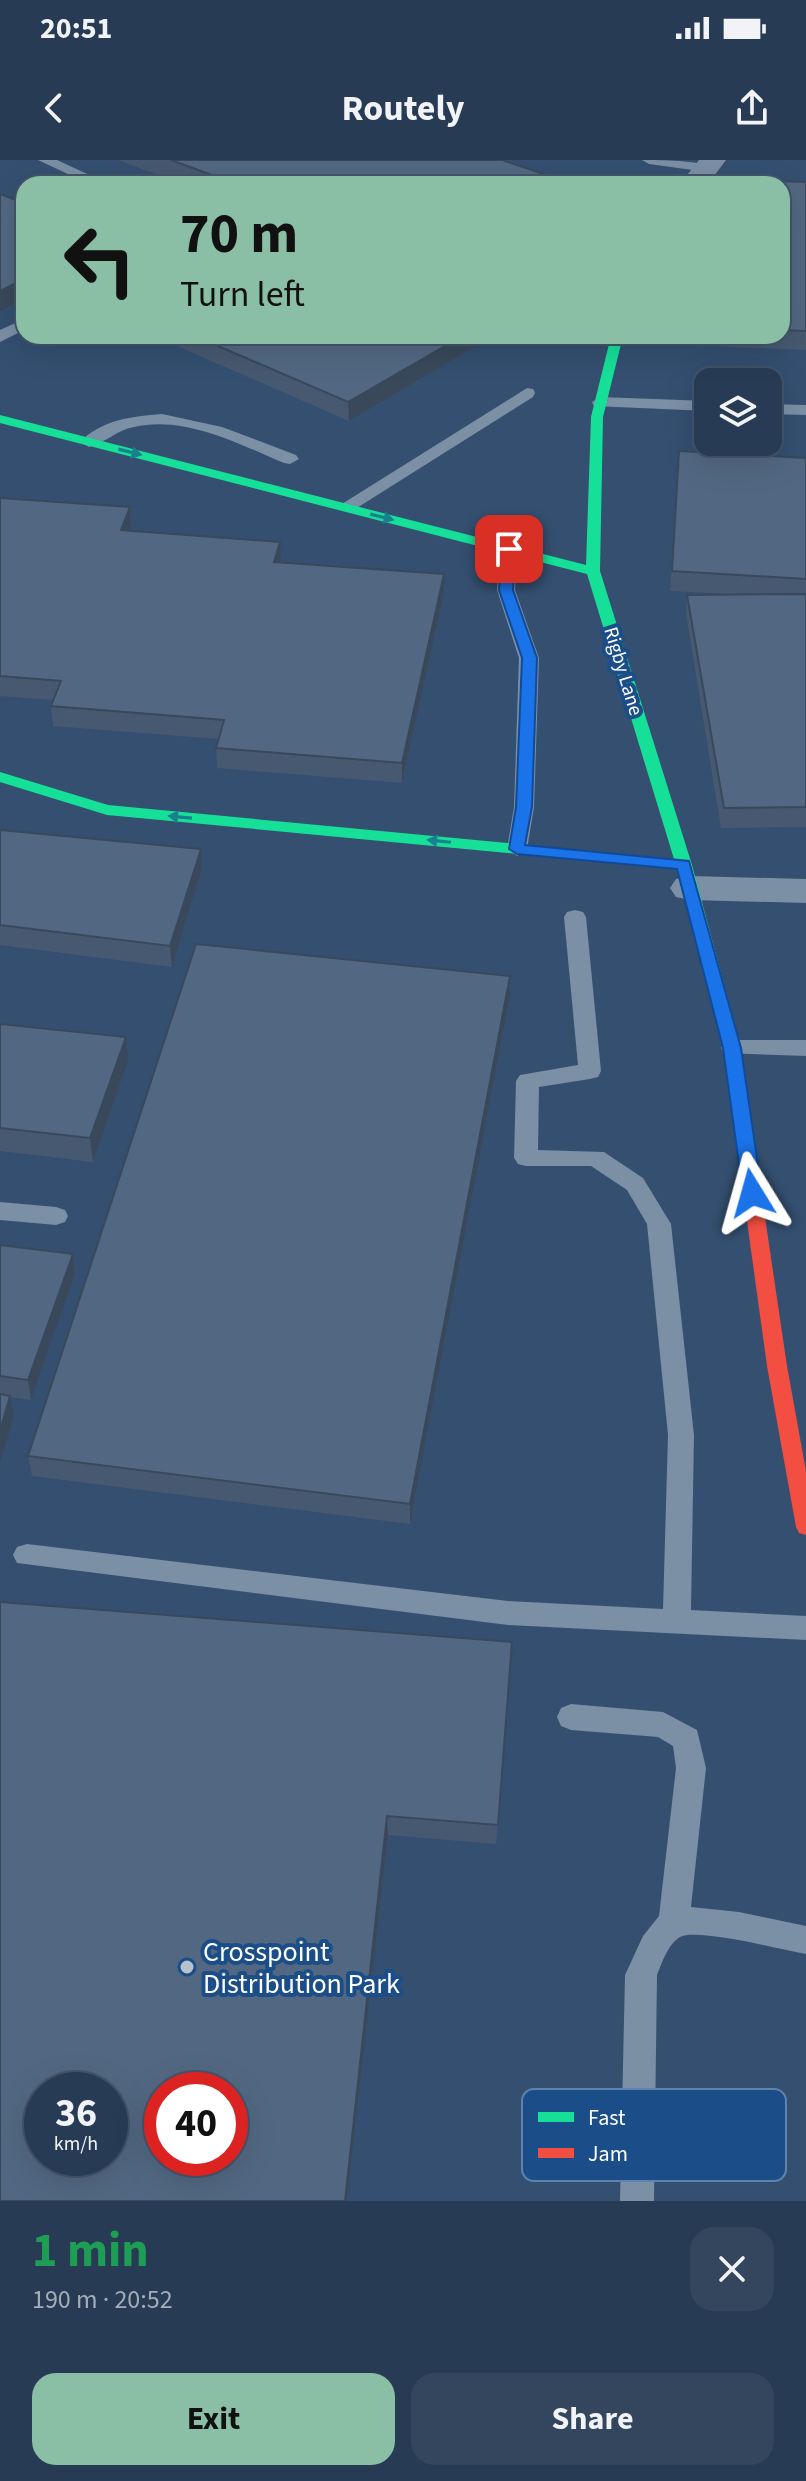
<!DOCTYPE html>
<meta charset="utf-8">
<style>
:root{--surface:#273b54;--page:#33465e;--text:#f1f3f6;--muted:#a4adb8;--line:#43556b;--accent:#8abfa5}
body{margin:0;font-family:"Source Sans 3",sans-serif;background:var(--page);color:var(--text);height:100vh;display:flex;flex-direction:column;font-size:30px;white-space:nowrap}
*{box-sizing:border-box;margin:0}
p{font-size:26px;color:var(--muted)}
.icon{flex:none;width:44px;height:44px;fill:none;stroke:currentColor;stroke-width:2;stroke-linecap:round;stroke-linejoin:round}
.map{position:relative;height:2041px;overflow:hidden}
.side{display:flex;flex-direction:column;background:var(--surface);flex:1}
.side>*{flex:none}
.banner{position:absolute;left:16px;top:16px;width:774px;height:168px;border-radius:24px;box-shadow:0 8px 32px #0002,0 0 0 2px var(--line);background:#8abfa5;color:#111;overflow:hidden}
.tools{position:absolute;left:694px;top:208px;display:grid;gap:16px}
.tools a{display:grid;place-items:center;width:88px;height:88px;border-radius:16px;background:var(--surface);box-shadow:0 8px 32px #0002,0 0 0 2px var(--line);font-size:40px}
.speed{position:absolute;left:24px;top:1912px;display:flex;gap:16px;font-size:40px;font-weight:700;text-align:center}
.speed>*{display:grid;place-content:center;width:104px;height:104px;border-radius:50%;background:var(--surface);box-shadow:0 8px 32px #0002,0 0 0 2px var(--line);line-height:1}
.speed small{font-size:20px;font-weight:400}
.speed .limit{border:12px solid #d22;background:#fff;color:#111}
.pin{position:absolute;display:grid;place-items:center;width:68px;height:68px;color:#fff;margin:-34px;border-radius:16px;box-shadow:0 4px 12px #0006}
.me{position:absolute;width:88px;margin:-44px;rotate:352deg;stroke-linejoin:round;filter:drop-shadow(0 0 6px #0008)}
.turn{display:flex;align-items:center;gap:28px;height:168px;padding:0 32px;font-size:36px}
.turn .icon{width:104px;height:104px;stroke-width:2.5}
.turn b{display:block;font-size:56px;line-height:68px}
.round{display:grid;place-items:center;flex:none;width:84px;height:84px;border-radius:24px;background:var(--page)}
.overview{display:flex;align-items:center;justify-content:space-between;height:136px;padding:0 32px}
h1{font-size:48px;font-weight:700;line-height:60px;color:#1e9e55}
.cta{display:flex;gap:16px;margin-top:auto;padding:16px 32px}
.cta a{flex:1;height:92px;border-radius:24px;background:var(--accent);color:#111;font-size:32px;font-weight:700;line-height:92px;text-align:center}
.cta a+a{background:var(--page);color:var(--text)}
.status{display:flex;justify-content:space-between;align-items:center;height:56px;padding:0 40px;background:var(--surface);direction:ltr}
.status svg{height:22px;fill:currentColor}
header{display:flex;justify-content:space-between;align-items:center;height:104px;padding:0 32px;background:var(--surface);font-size:36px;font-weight:700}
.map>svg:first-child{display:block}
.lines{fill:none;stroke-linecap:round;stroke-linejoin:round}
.lane{fill:#7b8fa5;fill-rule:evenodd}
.street{fill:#7b8fa5;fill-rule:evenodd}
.fast{fill:#16e098;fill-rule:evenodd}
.jam{fill:#f24e42;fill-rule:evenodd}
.wall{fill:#475970}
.shaded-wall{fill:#39495b}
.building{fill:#526882;stroke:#39495b;stroke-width:2;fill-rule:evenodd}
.oneway{fill:#19818e}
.route{fill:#1a73e8;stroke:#114b97;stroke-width:2}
.poi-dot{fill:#b8c1cd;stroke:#1b4e88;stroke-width:3}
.labels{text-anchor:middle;stroke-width:8;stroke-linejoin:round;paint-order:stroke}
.far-street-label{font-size:20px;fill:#fff;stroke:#1b4e88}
.near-poi-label{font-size:28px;fill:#fff;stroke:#1b4e88;text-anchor:start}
.key{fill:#1b4e88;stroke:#5f83ac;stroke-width:2}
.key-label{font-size:22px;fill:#fff}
</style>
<div class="status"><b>20:51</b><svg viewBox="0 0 49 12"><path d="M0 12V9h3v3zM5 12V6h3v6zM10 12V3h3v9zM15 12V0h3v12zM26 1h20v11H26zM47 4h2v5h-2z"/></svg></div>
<header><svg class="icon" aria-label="back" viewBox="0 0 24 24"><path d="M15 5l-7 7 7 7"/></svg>Routely<svg class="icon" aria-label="share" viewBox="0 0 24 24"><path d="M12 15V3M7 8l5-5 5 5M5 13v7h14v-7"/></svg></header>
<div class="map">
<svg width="806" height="2041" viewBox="0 0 806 2041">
<rect width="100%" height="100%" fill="#344f70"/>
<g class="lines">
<path class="lane" d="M38 0H57L109 24H89Z
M642 0C663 0 697 0 714 8L707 12 649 4Z
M24 159V170L0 182V170Z
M527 228 533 229 535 233 533 237 352 351 346 352 337 347Z
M600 237 708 241V251L594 246 592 242Z
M768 244 806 245V255L768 254Z
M162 254 222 267 296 295 299 299 290 304 284 303C239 284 184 255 134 267 117 270 105 283 89 287L80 282C101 260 133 256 162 254Z
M509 384 518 389 515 430 539 498 534 647 527 689 517 696 507 689 514 647 519 498 497 430 500 389Z
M575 750 583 752 586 757 601 911 598 917 590 919 539 927 538 990 604 992 643 1018 671 1064 694 1275 691 1450 806 1456V1480L508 1465 17 1403 13 1395 17 1387 27 1384 508 1441 663 1449 668 1275 647 1064 627 1030 591 1006H526L518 1004 514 998 516 921 520 915 578 905 564 757 567 752Z
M732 880H806V896L724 893 721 888 724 883Z
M0 1042 56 1047 65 1050 68 1056 65 1062 56 1065 0 1060Z
M571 1544 663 1552 697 1570 706 1608 691 1747 739 1752 806 1766V1794C783 1790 698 1768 680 1777 668 1784 662 1803 657 1815L654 2041H620L625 1815 643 1776 659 1756 676 1608 673 1586 658 1577 571 1570 561 1566 557 1557 561 1548Z"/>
<path class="street" d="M699 0H726L708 24H680Z
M690 716 806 719V743L690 740 676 737 670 728 676 719Z"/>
<path class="fast" d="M611 176H623L603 257 600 411 692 705 741 888 757 1003 748 1009 739 1003 723 888 677 709 107 655 0 622V612L108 645 674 699 587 414 0 263V255L586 405 591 257Z"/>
<path class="jam" d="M748 997 757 1003 787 1206 806 1311V1375L799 1373 796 1367 767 1206 739 1003Z"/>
</g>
<path class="wall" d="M118 0H502L573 24H182Z
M806 22V190L666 184V176H782V24Z
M154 176H493L349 261Z
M679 291 806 298V667L721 668 686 454 687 435 729 434 670 431Z
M0 338 130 347 131 367 130 371 281 402 444 434 402 623 217 608 216 588 218 579 53 566 51 546 53 540 0 536Z
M0 670 202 709 172 807 0 785Z
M510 836 410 1364 32 1316 28 1296Z
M0 864 128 901 93 1002 0 991Z
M0 1085 73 1094 75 1114 31 1240 10 1237 14 1256 0 1304Z
M512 1482 496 1684 388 1675 347 2041H0Z"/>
<path class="shaded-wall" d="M24 119V138L0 151V131Z
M462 176H493L349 261 348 242Z
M130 347 131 367 123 389 121 370Z
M280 382 281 401 275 421 274 402Z
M444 414V434L402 623V603Z
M201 689 202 709 172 807 170 786Z
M510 816V836L410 1364V1344Z
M126 877 128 901 93 1002 90 978Z
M73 1094 75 1114 31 1240 28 1220Z
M10 1236 14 1256 0 1304V1271Z
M387 1656 388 1675 347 2041H345Z"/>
<path class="building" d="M171 0H502L573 24H236Z
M715 19 806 22V171L782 170V24H715Z
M0 34 24 43V119L0 131Z
M195 176H462L348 242Z
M679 291 806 298V419L672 411Z
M0 338 130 347 121 370 280 382 274 402 444 414 402 603 216 588 224 560 51 546 61 521 0 516Z
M806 434V647L724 648 687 435Z
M0 670 201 689 170 786 0 765Z
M196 784 510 816 410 1344 28 1296Z
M0 864 126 877 90 978 0 968Z
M0 1085 73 1094 28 1220 0 1216Z
M0 1234 10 1236 0 1271Z
M0 1442 512 1482 498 1665 387 1656 345 2041H0ZM42 1930H110V1998H42ZM162 1930H230V1998H162Z"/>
<defs><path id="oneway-solid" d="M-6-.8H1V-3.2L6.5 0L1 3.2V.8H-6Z" transform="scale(2)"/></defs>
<g class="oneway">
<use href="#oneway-solid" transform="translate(130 292) rotate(14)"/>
<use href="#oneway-solid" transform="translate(382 357) rotate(14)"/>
<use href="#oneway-solid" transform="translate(180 657) rotate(-175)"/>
<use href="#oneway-solid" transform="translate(439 681) rotate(-174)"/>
</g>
<path class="route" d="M509 385 516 389 513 430 537 498 532 647 525 685 689 701 741 888 762 1033 759 1037H746L743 1033 723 888 677 709 517 694 509 689 516 647 522 498 499 430 502 389Z"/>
<circle class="poi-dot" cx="187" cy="1807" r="8"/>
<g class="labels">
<g class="far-street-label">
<text transform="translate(624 511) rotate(73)" y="7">Rigby Lane</text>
</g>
<g class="near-poi-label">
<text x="203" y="1801">Crosspoint<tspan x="203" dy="32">Distribution Park</tspan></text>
</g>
</g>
<rect x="522" y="1929" width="264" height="92" rx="12" class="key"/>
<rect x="538" y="1952" width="36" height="10" fill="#16e098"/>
<rect x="538" y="1988" width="36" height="10" fill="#f24e42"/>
<g class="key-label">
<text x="588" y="1965">Fast</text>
<text x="588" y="2001">Jam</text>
</g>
</svg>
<div class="tools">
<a><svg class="icon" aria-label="layers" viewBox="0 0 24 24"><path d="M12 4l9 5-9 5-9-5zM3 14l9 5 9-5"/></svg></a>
</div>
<div class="speed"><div>36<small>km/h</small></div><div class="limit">40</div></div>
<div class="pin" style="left:509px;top:389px;background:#d93025"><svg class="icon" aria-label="arrive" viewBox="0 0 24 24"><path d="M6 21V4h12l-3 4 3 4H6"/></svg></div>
<svg class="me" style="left:752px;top:1033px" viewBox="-20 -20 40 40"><path d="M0-17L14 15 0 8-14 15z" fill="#1a73e8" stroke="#fff" stroke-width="4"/></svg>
<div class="banner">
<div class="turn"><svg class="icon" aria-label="left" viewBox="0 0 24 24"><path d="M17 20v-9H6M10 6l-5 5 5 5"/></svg><div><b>70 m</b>Turn left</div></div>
</div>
</div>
<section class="side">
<div class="overview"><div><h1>1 min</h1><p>190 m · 20:52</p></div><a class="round"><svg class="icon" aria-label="close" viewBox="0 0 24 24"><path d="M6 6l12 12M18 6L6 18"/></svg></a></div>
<div class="cta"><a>Exit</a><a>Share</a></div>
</section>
